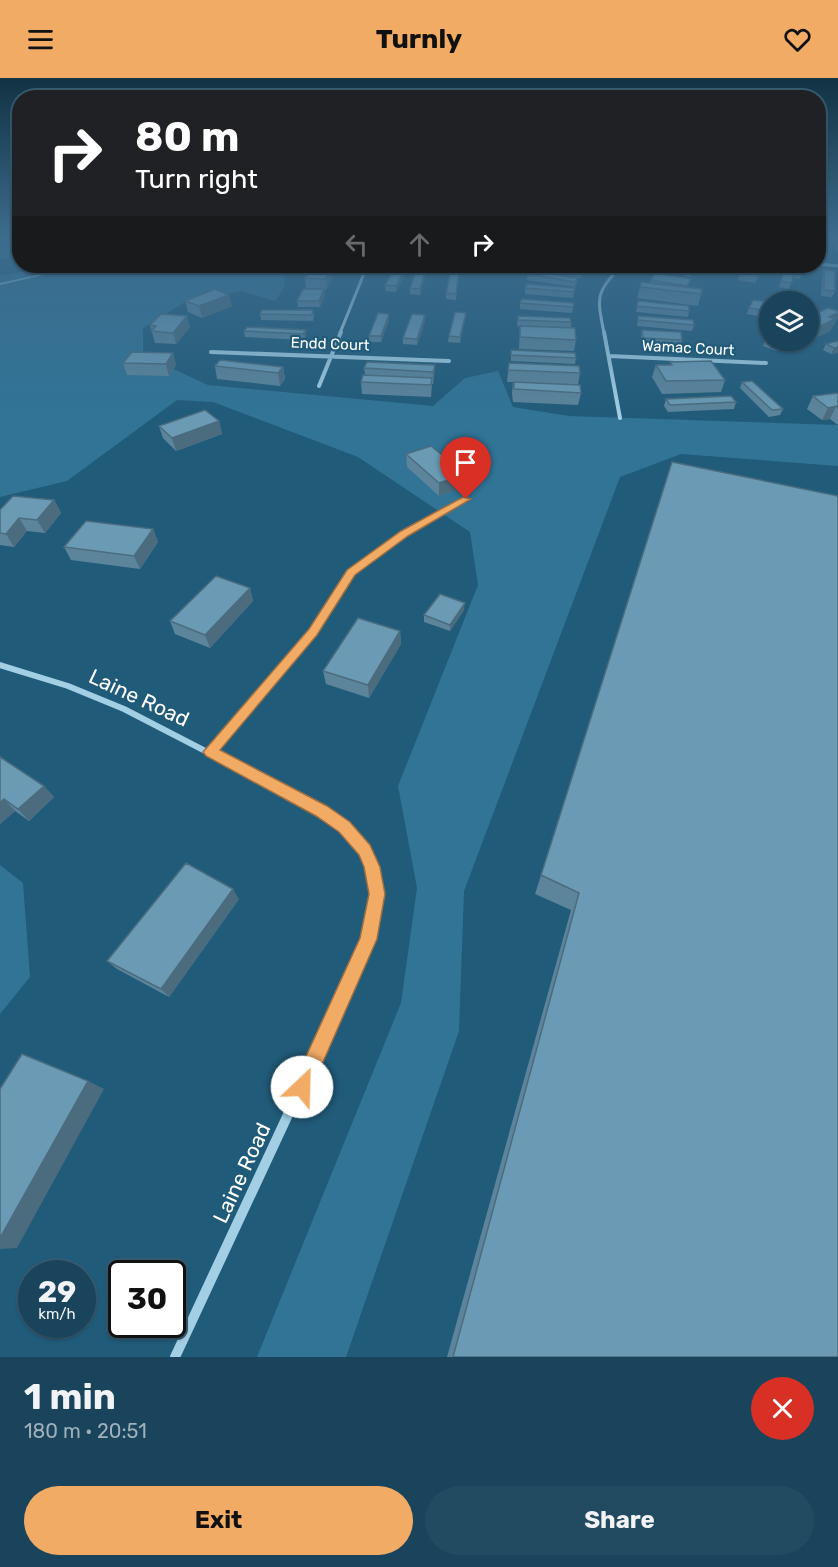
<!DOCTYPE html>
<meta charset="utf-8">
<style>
:root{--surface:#19445c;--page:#224b62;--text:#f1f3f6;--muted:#9fb0bb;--line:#375c72;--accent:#f2ab65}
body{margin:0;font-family:Rubik,sans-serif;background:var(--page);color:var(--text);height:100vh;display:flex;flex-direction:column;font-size:22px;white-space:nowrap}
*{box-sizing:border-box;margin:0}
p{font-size:20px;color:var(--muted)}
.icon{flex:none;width:33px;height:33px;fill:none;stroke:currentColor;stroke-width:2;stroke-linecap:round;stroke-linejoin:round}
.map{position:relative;height:1279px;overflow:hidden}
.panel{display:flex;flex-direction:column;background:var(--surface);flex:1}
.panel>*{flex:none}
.top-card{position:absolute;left:12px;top:12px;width:814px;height:183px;border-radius:24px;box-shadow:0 2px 4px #0004,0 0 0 2px var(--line);background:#202124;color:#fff;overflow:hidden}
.fabs{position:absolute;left:759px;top:213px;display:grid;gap:12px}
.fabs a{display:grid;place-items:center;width:60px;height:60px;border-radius:50%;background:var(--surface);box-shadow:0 2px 4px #0004,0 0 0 2px var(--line);font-size:30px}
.speed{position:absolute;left:18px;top:1182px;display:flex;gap:12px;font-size:30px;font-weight:700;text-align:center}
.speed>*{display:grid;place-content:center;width:78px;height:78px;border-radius:50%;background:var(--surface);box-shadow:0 2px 4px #0004,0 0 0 2px var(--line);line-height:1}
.speed small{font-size:15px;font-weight:400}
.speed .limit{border:3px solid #111;border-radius:9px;background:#fff;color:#111}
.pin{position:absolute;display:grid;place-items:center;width:51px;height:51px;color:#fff;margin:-62px -26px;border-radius:50% 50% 50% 0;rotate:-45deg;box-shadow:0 0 6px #0007}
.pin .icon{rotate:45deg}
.me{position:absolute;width:66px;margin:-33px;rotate:24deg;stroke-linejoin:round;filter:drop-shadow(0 0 4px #0008)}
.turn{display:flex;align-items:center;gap:21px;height:126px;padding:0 24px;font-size:27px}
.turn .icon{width:78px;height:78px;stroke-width:2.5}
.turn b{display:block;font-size:42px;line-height:51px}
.lanes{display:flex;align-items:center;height:57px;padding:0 24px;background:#0003;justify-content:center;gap:30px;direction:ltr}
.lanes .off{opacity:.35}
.round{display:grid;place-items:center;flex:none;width:63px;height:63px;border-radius:32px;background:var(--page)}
.headline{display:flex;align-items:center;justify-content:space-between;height:102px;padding:0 24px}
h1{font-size:36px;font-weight:700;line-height:45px}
.button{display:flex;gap:12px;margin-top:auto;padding:12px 24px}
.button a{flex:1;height:69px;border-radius:36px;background:var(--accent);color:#111;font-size:24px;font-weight:700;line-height:69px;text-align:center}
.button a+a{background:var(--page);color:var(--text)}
header{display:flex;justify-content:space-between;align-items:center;height:78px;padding:0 24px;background:var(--accent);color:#111;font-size:27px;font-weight:700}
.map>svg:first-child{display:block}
.green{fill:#317496}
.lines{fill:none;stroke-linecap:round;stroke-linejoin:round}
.stream{fill:#97cde7;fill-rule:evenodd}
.service-far1{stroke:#a3cfe5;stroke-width:4}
.service{stroke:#a3cfe5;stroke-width:4.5}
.minor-far4{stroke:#a3cfe5;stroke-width:3}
.minor-far3{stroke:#a3cfe5;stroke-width:4}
.minor-far2{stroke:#a3cfe5;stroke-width:6}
.minor-far1{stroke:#a3cfe5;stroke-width:8}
.minor{stroke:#a3cfe5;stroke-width:10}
.wall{fill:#5c859b}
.shaded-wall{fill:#4b6c7e}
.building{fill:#6b9bb4;stroke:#4b6c7e;stroke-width:1.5}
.route{fill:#f2ab65;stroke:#9d6f42;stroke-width:1.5}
.labels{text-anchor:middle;stroke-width:4.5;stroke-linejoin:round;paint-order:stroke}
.far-street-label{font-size:15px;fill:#fff;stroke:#215b7a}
.near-street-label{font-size:21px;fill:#fff;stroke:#215b7a}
</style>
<header><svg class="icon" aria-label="menu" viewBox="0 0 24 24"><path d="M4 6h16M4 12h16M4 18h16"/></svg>Turnly<svg class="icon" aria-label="heart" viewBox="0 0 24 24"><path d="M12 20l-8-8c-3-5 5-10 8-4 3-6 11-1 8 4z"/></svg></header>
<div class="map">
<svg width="838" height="1279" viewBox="0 0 838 1279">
<rect width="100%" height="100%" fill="#215b7a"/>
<path class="green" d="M0 159H19V178L0 181Z
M56 188H283L285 208 275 223 242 213 185 224 143 250V277L208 307 433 328 465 300 498 293 513 329 569 338 838 347V388L681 376 620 399 464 813 459 953 346 1279H257L401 925 417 810 398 708 478 507 470 454 358 379 213 324 177 322 67 403 0 419V198Z
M0 787 23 805 30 899 0 936Z"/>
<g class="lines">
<path class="stream" d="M78 188H83L0 207V205Z"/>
<path class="service-far1" d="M329 530 351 495 404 456 466 421"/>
<path class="service" d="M211 673 313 554 330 528"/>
<path class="minor-far4" d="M819 186 838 188
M449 188 471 190
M340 255 367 188
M604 255C597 219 595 216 621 188"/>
<path class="minor-far3" d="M604 254 620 340
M211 274 449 283
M609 278 766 285
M319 308 341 254"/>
<path class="minor-far2" d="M0 587 68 608 124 631 304 724"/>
<path class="minor-far1" d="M302 722C316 730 333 738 345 749 363 766 375 789 377 814 380 852 336 932 319 969"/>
<path class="minor" d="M175 1279 320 968"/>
</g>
<path class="wall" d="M833 159H838V175L832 163Z
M312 188H337L334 194H332L333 198 326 212H324L325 217 320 229H298L297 223 306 211 305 200Z
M406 188V194L396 214 386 213 385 207Z
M537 188H588L587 193 580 200H577V205L574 209 527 202 528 196H553L536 192Z
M673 188 706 190 690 199 672 194Z
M743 188H766L755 205 738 202Z
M785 188 802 196 800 201 793 200 789 211 779 209Z
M426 191V196L420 217 410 216V210Z
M824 192 835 213 832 219 821 218 822 198Z
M459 195 456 222 446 221V215Z
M651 202 689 207 688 209 701 216 698 228 637 220 640 209 650 205Z
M525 210H575L573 220 525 216Z
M185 223 232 228 202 240 188 234Z
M638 223 689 233 688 239 636 234Z
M770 224V240L747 236 749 230Z
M520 225H574L572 235 520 231Z
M313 232 314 238 313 243 261 242 260 236Z
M838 233V239L830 253 792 271 786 269 776 273 763 268 768 256 770 255V262H808L813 237Z
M466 235 465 241 460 265 448 264 449 258Z
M518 238 571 244V250L576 262 574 273 519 271 520 248H517Z
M638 238 694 247 692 253 637 248Z
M389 242 381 264H369V258Z
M425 243 417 267 403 266V260Z
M150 247 190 249 176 266 155 265Z
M306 252V258L304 262 245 259 244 253Z
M642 252 682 262 681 269 642 266 641 258Z
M838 263V275L831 276 823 272 826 266Z
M511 272 576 280 575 286 511 283Z
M173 275 176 287 169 298 127 297 123 285Z
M670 284 725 302 721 314 662 316 652 299 656 287H670Z
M509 285 580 295 578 307 581 315 578 327 513 324 512 316 513 304H507Z
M435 287 434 299 433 306H432L431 319 362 316 361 304 365 297 364 290Z
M215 288 283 289 285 301 280 308 217 301Z
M742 304 783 331 780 337 769 339 740 310Z
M838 315V347L830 341 822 342 807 331 813 318Z
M666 321 736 324 734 331 668 334 664 328Z
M219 343 222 356 176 373 163 360 159 348Z
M406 376 464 409 439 418 407 389Z
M672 384 838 1279H447L571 832 535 816Z
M54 422 61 435 45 455 27 453 14 469 0 467V432Z
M153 451 158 464 140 491 71 482 64 469Z
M250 510 253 523 210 570 175 556 170 543Z
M464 532 450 553 424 544V537Z
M400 553 401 566 369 620 326 606 323 593Z
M0 679 44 708 54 719 29 743 15 733 0 746Z
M239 821 169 919 117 891 107 883Z"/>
<path class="shaded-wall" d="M332 188 333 198 326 212 325 201Z
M406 188V194L396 214V208Z
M583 188H588L587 193 580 200 582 189Z
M702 188H707L706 190 690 199 691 193Z
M763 188H766L755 205 759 194Z
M426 191V196L420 217V211Z
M324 211 325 217 320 229 319 223Z
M229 217 232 228 202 240 199 228Z
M466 235 465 241 460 265V259Z
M838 235V239L830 253 792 271 795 262H808V254L829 239Z
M389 236V242L381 264V258Z
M425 237V243L417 267V261Z
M187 238 190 249 176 266 173 255Z
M306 252V258L304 262 303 256Z
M781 262H788L786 269 776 273Z
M838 269V275L831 276 834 270Z
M173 275 176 287 169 298 166 286Z
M435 287 434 299 433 306V294Z
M283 289 285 301 280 308 278 295Z
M836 328 830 341 822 342 828 330Z
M219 343 222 356 176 373 172 360Z
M465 396 464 409 439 418V405Z
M54 422 61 435 45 455 37 442Z
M19 440 27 453 14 469 6 456Z
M153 451 158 464 140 491 134 478Z
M250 510 253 523 210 570 205 557Z
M465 525 464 532 450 553V547Z
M400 553 401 566 369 620 368 607Z
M44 708 54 719 29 743 18 731Z
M4 721 15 733 0 746V725Z
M233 811 239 821 169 919 161 911Z
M88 1003 104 1011 17 1170 0 1171V1160Z"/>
<path class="building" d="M834 159H838V165Z
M312 188H332L325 201 305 200Z
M396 188H406L396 208 385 207Z
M565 188H583L582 189H570Z
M673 188H702L691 193Z
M743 188H763L759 194 741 191Z
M785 188 803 190 802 196 794 194 792 205 781 203Z
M417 190 426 191 420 211 410 210Z
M824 192 835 193V213L824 212Z
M531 193 578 200 575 204 528 196Z
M450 195H459L456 216 446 215Z
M655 195 691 201 687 208 651 202Z
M641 204 702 211 701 216 640 209Z
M527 206 575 210 574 214 525 210Z
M215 211 229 217 199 228 185 223Z
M303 211H324L319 223H297Z
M522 221 574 225 573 229 520 225Z
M753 222 770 224V233L749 230Z
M638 223 689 228V233L637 228Z
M828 230 838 233V235L829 239 835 241 808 254V236L813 237Z
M262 232H313L312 237 260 236Z
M455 234 466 235 460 259 449 258Z
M378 235 389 236 381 258H369Z
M161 236 187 238 173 255 151 253 156 248 150 247Z
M412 236 425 237 417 261 403 260Z
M518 238 570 240 571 244 518 242Z
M638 238 693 242 694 247 638 242Z
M520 248 575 250 576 262 520 259Z
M247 249 306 252 303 256 244 253Z
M642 252 681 254 682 262 643 260Z
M838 263V269L834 270 826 266Z
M511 272 575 275 576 280 511 277Z
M132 274 173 275 166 286 123 285Z
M220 282 283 289 278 295 215 288Z
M711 283 725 302 666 303 656 287H672L670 284Z
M367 284 435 287 433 294 364 290Z
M509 285 579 288 580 295 508 292Z
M363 297 432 300 431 307 361 304Z
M752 303 783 331 772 332 742 304Z
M514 304 580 307 581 315 514 311Z
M838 315V330L836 328 828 330 813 318Z
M731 318 736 324 670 327 666 321Z
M205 332 219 343 172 360 159 348Z
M431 368 465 396 439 405 406 376Z
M672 384 838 418V1279H453L579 815 541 797Z
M13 418 54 422 37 442 19 440 6 456 0 455V432Z
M86 443 153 451 134 478 64 469Z
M216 498 250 510 205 557 170 543Z
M440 516 465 525 450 547 424 537Z
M358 540 400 553 368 607 323 593Z
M0 679 44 708 18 731 4 721 0 725Z
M186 785 233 811 161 911 107 883Z
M22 976 88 1003 0 1160V1011Z"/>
<linearGradient id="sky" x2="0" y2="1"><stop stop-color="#123243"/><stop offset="0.47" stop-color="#3d6c8d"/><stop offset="1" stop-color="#3d6c8d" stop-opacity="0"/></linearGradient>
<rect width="838" height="338" fill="url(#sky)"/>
<path class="route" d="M463 419 471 421 408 458 355 497 317 557 220 672 327 728 350 744 370 767 380 789 385 816 377 861 309 1016 302 1019 295 1016 292 1009 360 860 369 816 364 789 359 777 339 754 316 738 206 678 203 674 309 551 347 492 401 453Z"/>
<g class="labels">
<g class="far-street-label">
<text transform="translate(330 266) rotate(2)" y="5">Endd Court</text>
<text transform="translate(688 270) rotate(3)" y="5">Wamac Court</text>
</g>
<g class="near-street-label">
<text transform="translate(139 620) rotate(25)" y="7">Laine Road</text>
<text transform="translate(242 1095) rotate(-65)" y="7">Laine Road</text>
</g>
</g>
</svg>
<div class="fabs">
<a><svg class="icon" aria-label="layers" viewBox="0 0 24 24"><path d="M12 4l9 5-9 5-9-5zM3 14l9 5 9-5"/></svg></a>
</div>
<div class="speed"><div>29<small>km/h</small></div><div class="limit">30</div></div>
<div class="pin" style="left:466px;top:421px;background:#d93025"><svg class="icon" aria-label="arrive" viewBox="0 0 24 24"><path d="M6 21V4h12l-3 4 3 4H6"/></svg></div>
<svg class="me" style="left:302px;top:1009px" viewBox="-20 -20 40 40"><circle r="19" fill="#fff"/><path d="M0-13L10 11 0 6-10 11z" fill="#f2ab65"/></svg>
<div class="top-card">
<div class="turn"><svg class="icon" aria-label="right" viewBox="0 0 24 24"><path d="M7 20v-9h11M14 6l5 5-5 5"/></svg><div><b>80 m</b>Turn right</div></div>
<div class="lanes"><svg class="icon off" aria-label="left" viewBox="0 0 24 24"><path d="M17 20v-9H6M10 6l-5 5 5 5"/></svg><svg class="icon off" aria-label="ahead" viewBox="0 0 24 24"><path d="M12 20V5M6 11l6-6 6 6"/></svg><svg class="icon" aria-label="right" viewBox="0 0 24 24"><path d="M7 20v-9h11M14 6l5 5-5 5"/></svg></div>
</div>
</div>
<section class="panel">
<div class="headline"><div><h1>1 min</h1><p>180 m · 20:51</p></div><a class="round" style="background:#d93025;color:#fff"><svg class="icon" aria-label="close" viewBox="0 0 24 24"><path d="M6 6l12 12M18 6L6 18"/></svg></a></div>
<div class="button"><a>Exit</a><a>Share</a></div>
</section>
